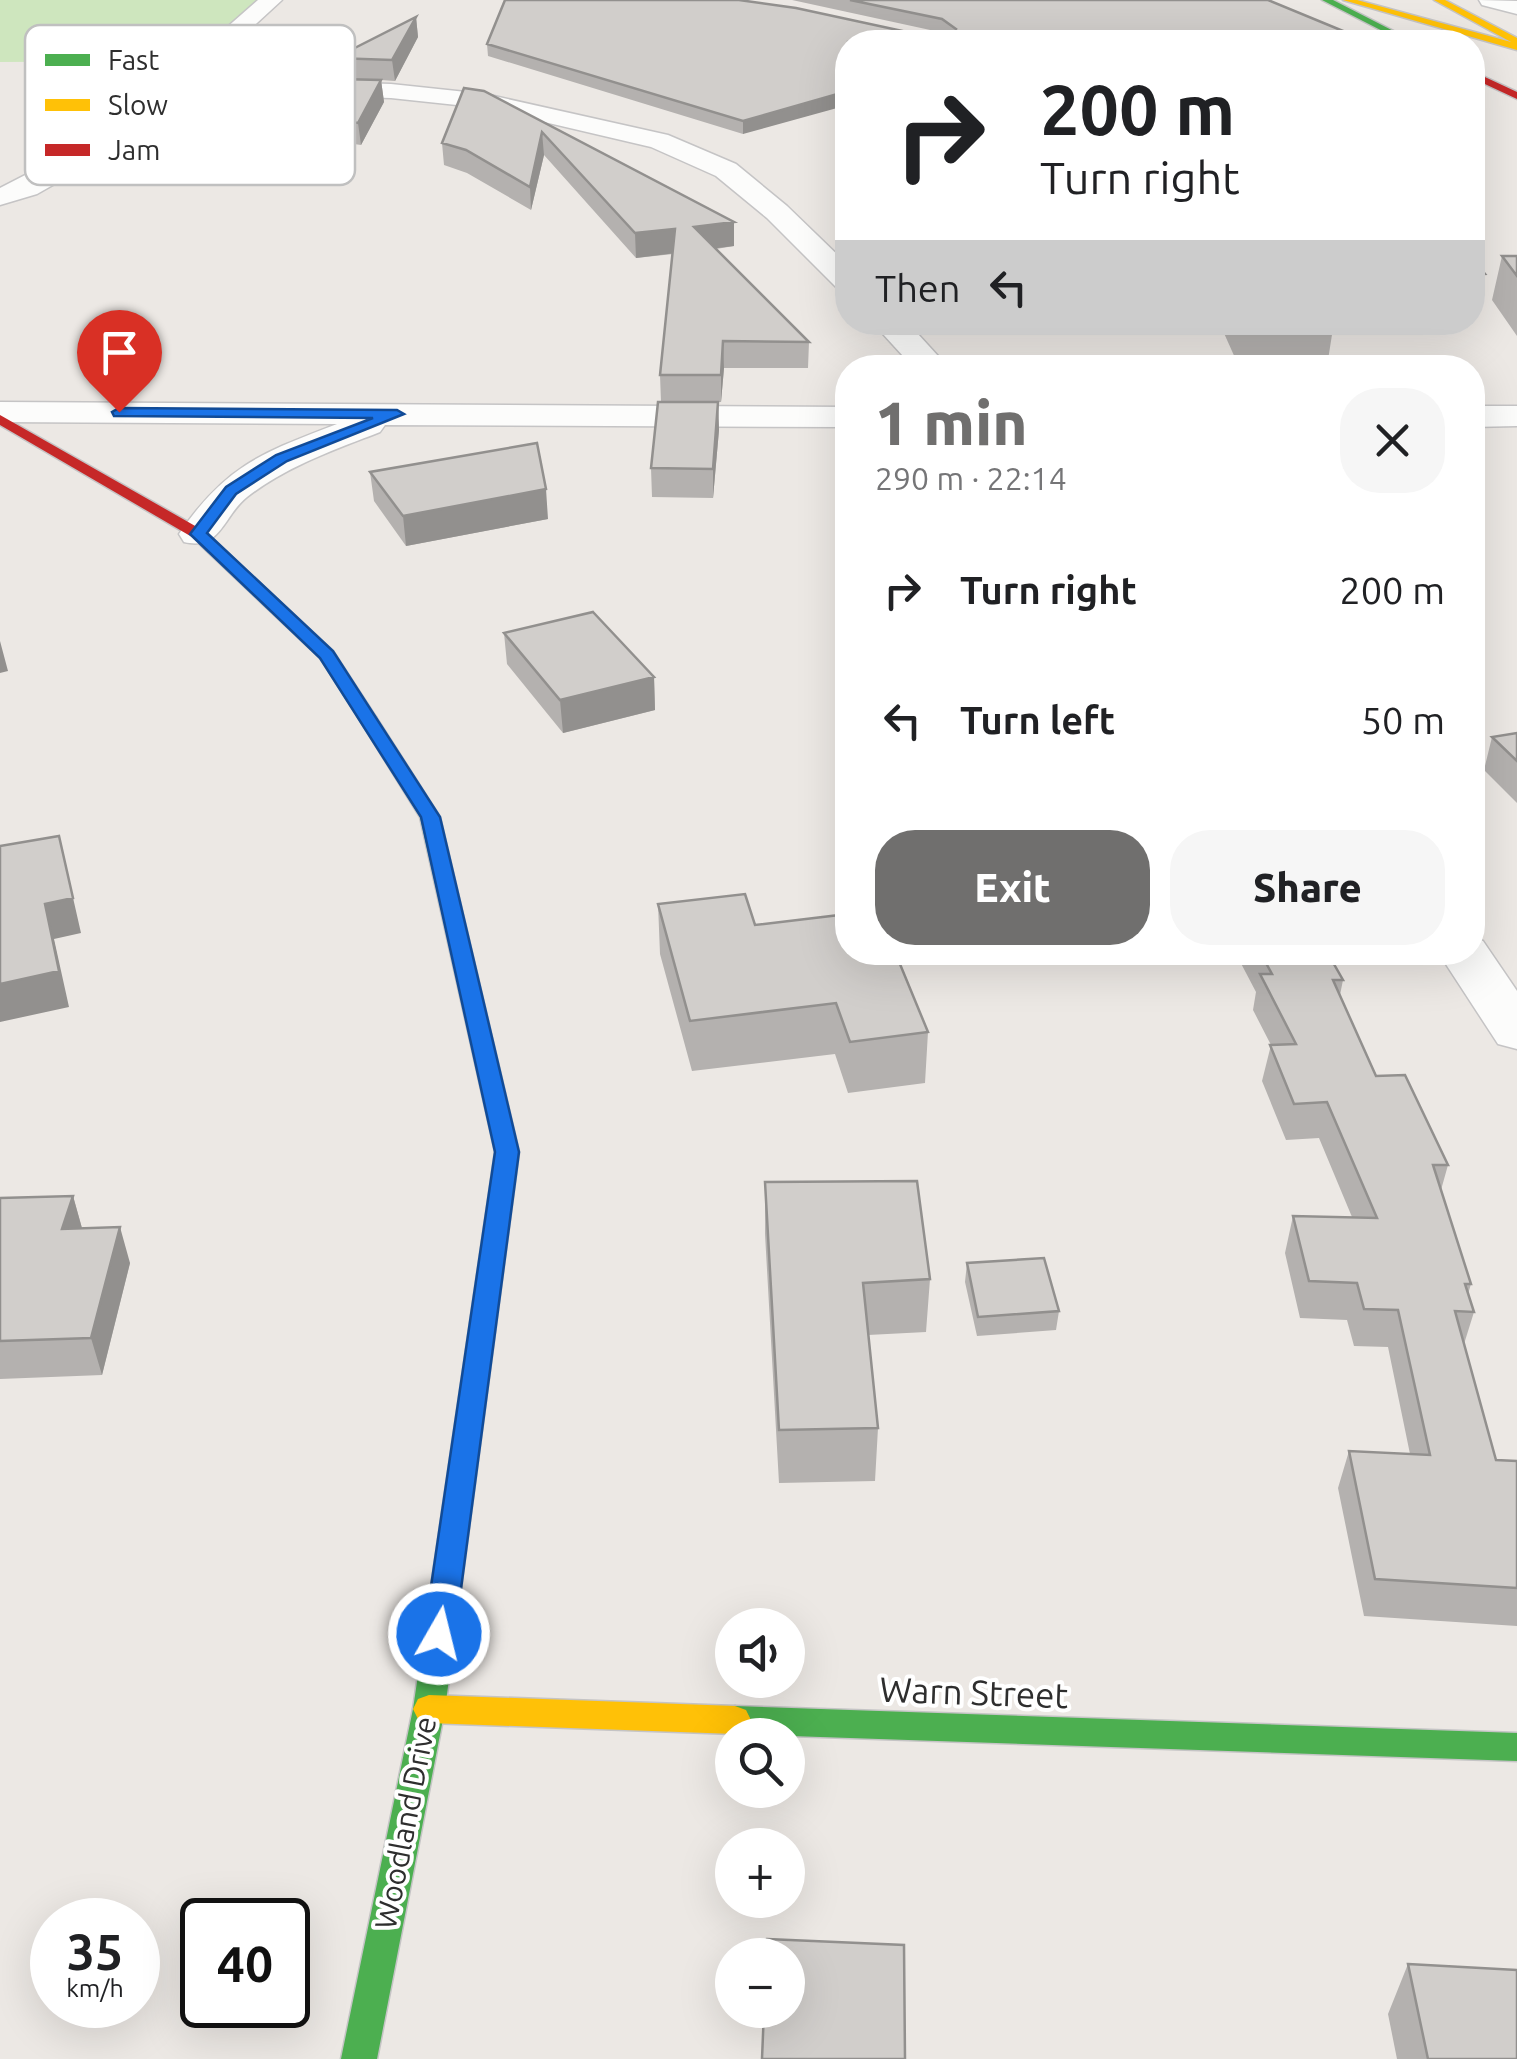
<!DOCTYPE html>
<meta charset="utf-8">
<style>
:root{--surface:#fff;--page:#f6f6f6;--text:#202124;--muted:#757577;--accent:#706f6e}
body{margin:0;font-family:Ubuntu,sans-serif;background:var(--page);color:var(--text);height:100vh;display:flex;flex-direction:column;font-size:38px;white-space:nowrap}
*{box-sizing:border-box;margin:0}
p{font-size:32px;color:var(--muted)}
.icon{flex:none;width:55px;height:55px;fill:none;stroke:currentColor;stroke-width:2;stroke-linecap:round;stroke-linejoin:round}
.map{position:relative;flex:1;overflow:hidden}
.drawer{position:absolute;left:835px;top:355px;width:650px;height:610px;display:flex;flex-direction:column;background:var(--surface);border-radius:40px;box-shadow:0 10px 40px #0002}
.drawer>*{flex:none}
.guide{position:absolute;left:835px;top:30px;width:650px;height:305px;border-radius:40px;box-shadow:0 10px 40px #0002;background:#fff;color:var(--text);overflow:hidden}
.tools{position:absolute;left:715px;top:1608px;display:grid;gap:20px}
.tools a{display:grid;place-items:center;width:90px;height:90px;border-radius:50%;background:var(--surface);box-shadow:0 10px 40px #0002;font-size:50px}
.speed{position:absolute;left:30px;top:1898px;display:flex;gap:20px;font-size:50px;font-weight:700;text-align:center}
.speed>*{display:grid;place-content:center;width:130px;height:130px;border-radius:50%;background:var(--surface);box-shadow:0 10px 40px #0002;line-height:1}
.speed small{font-size:25px;font-weight:400}
.speed .limit{border:5px solid #111;border-radius:15px;background:#fff;color:#111}
.pin{position:absolute;display:grid;place-items:center;width:85px;height:85px;color:#fff;margin:-102px -42px;border-radius:50% 50% 50% 0;rotate:-45deg;box-shadow:0 0 10px #0007}
.pin .icon{rotate:45deg}
.me{position:absolute;width:110px;margin:-55px;rotate:8deg;stroke-linejoin:round;filter:drop-shadow(0 0 8px #0008)}
.turn{display:flex;align-items:center;gap:35px;height:210px;padding:0 40px;font-size:45px}
.turn .icon{width:130px;height:130px;stroke-width:2.5}
.turn b{display:block;font-size:70px;line-height:85px}
.then{display:flex;align-items:center;height:95px;padding:0 40px;background:#0003;gap:20px;font-size:38px}
.round{display:grid;place-items:center;flex:none;width:105px;height:105px;border-radius:40px;background:var(--page)}
.summary{display:flex;align-items:center;justify-content:space-between;height:170px;padding:0 40px}
h1{font-size:60px;font-weight:800;line-height:75px;color:var(--accent)}
.primary-button{display:flex;gap:20px;margin-top:auto;padding:20px 40px}
.primary-button a{flex:1;height:115px;border-radius:40px;background:var(--accent);color:#fff;font-size:40px;font-weight:800;line-height:115px;text-align:center}
.primary-button a+a{background:var(--page);color:var(--text)}
ul{padding:0;list-style:none}
li{display:flex;align-items:center;gap:30px;height:130px;padding:0 40px}
li div{flex:1}
li b{display:block;font-size:38px}
li em{font-style:normal}
.map>svg:first-child{display:block}
.green{fill:#cee6be}
.lines{fill:none;stroke-linecap:round;stroke-linejoin:round}
.street-casing{stroke:#c5c4c5;stroke-width:3}
.fast-casing{stroke:#c5c4c5;stroke-width:3}
.slow-casing{stroke:#c5c4c5;stroke-width:3}
.jam-casing{stroke:#c5c4c5;stroke-width:3}
.street{fill:#fcfcfb;fill-rule:evenodd}
.fast{fill:#4caf50;fill-rule:evenodd}
.slow{fill:#ffc107;fill-rule:evenodd}
.jam{fill:#c62828;fill-rule:evenodd}
.wall{fill:#b4b1af}
.shaded-wall{fill:#92908e}
.building{fill:#d1cecb;stroke:#92908e;stroke-width:2.5}
.route{fill:#1a73e8;stroke:#114b97;stroke-width:2.5}
.labels{text-anchor:middle;stroke-width:8;stroke-linejoin:round;paint-order:stroke}
.street-label{font-size:30px;fill:#2e2e2e;stroke:#fff}
.near-street-label{font-size:35px;fill:#2e2e2e;stroke:#fff}
.key{fill:#fff;stroke:#c0c0c0;stroke-width:2.5}
.key-label{font-size:28px;fill:#2e2e2e}
</style>
<div class="map">
<svg width="1517" height="2059" viewBox="0 0 1517 2059">
<rect width="100%" height="100%" fill="#ece8e4"/>
<path class="green" d="M0 0H271L204 61 0 62Z"/>
<g class="lines">
<defs>
<path id="street" d="M258 0H282L197 78 391 84 485 94 668 135 736 164 787 206 848 265V291L837 288 767 218 716 176 651 147 485 108 391 98 182 92 146 132 37 194 0 205V188L128 122 167 80Z
M1479 0 1517 1V14L1482 5Z
M872 322H907L949 368H914Z
M0 402 848 407V427L385 425 380 432C334 450 287 466 247 497 223 516 221 551 184 542L179 534C226 465 262 453 337 424L0 422Z
M1472 406H1517V426L1472 427Z
M1472 938 1483 941 1517 991V1049L1498 1044 1438 952H1472Z"/>
<path id="fast" d="M1322 0H1333L1415 42H1404Z
M367 712 376 717 440 817 519 1152 445 1709 377 2059H341L413 1709 495 1152 420 817 358 717Z
M735 1706 1517 1733V1761L735 1734 724 1730 719 1720 724 1710Z"/>
<path id="slow" d="M1343 0H1357L1511 42 1434 0H1445L1517 38V50Z
M429 1695 735 1706 746 1710 751 1720 746 1730 735 1734 429 1723 418 1719 413 1709 418 1699Z"/>
<path id="jam" d="M1472 71 1517 92V99L1472 78Z
M0 415 204 531 333 651 376 717 373 721H361L320 658 192 537 0 425Z"/>
</defs>
<use href="#street" class="street-casing"/>
<use href="#fast" class="fast-casing"/>
<use href="#slow" class="slow-casing"/>
<use href="#jam" class="jam-casing"/>
<use href="#street" class="street"/>
<use href="#fast" class="fast"/>
<use href="#slow" class="slow"/>
<use href="#jam" class="jam"/>
</g>
<path class="wall" d="M792 0H1268L1360 38 848 42 743 134 488 56 487 44 907 32 944 33Z
M416 17 418 37 395 81 381 80 384 102 361 145 243 128 240 106 337 79 335 58Z
M464 88 734 222V246L716 249 809 342 808 368H724L721 402H718L719 430 713 498 652 497 651 468 661 402 660 375 673 254 636 258 544 155 531 210 467 173 444 165 442 143Z
M1502 256H1517V336L1492 300Z
M1472 258 1485 274 1476 318H1472Z
M1219 322H1334L1328 360H1236Z
M370 472 548 519 406 546 374 501Z
M504 633 654 677 655 710 563 733 507 664Z
M1517 733V803L1484 770 1492 737Z
M658 904 755 925 928 1032 925 1083 848 1093 835 1054 692 1071 660 954Z
M1235 952H1327L1343 980 1340 995 1376 1076 1448 1165 1441 1190 1471 1284 1468 1294 1474 1312 1464 1344 1496 1460 1517 1461V1626L1364 1616 1338 1488 1349 1451 1410 1454 1388 1347 1354 1346 1347 1320 1300 1318 1285 1253 1293 1216 1352 1217 1319 1138 1286 1140 1262 1081 1271 1045 1253 1010 1256 992Z
M765 1182 930 1279 926 1332 868 1335 878 1428 875 1481 779 1483 765 1234Z
M73 1196 82 1228 130 1263 102 1375 0 1379V1198Z
M967 1263 1059 1311 1056 1330 977 1336 965 1282Z
M1408 1964 1517 2059H1397L1388 2014Z"/>
<path class="shaded-wall" d="M416 17 418 37 395 81 392 60Z
M1360 38 1359 42H1309Z
M381 80 384 102 361 145 358 123Z
M848 91V105L743 134V121Z
M542 132 544 155 531 210 530 187Z
M734 222V246L694 251V227Z
M675 229 676 253 636 258 635 233Z
M723 341 724 368 721 402V375Z
M718 402 719 430 713 498V469Z
M546 489 548 519 406 546 403 516Z
M0 641 8 671 0 673Z
M654 677 655 710 563 733 560 700Z
M59 836 81 933 54 939 69 1007 0 1022V984L45 904Z
M73 1196 83 1232 62 1229Z
M120 1227 130 1263 102 1375 91 1338Z"/>
<path class="building" d="M505 0H739L796 8 907 32 953 33 956 29 942 19 850 0H1268L1360 38 1309 42H848V91L743 121 487 44Z
M416 17 392 60 335 58Z
M295 78 381 80 358 123 240 106Z
M464 88 484 91 734 222 694 227 809 342 723 341 721 375H660L675 229 635 233 542 132 530 187 466 150 442 143Z
M1502 256H1517V276Z
M1472 258 1485 274 1472 275Z
M658 402H718L713 469 651 468Z
M537 443 546 489 403 516 370 472Z
M593 612 654 677 560 700 504 633Z
M1517 733V761L1492 737Z
M59 836 73 898 45 904 59 971 0 984V846Z
M745 894 755 925 848 914V952H895L928 1032 850 1042 836 1003 690 1021 658 904Z
M1260 952H1327L1343 980H1333L1376 1076 1405 1075 1448 1165H1433L1471 1284H1465L1474 1312 1455 1311 1496 1460 1517 1461V1588L1375 1579 1349 1451 1430 1455 1398 1310 1364 1309 1357 1283 1309 1281 1293 1216 1377 1218 1327 1102 1294 1104 1270 1045 1296 1044 1260 974H1272Z
M917 1181 930 1279 863 1283 878 1428 779 1430 765 1182Z
M73 1196 62 1229 120 1227 91 1338 0 1341V1198Z
M1044 1258 1059 1311 978 1317 967 1263Z
M767 1939 904 1945 905 2059H762L764 2010H788V1955H766Z
M1408 1964 1517 1970V2059H1428Z"/>
<path class="route" d="M119 408 397 410 404 414 287 461 236 494 207 533 333 651 440 817 519 1152 455 1634 450 1644 439 1647 428 1644 424 1634 495 1152 421 817 320 658 190 534 226 487 276 455 373 418 114 416 112 412Z"/>
<g class="labels">
<g class="street-label">
<text transform="translate(406 1823) rotate(-79)" y="10">Woodland Drive</text>
</g>
<g class="near-street-label">
<text transform="translate(974 1693) rotate(2)" y="12">Warn Street</text>
</g>
</g>
<rect x="25" y="25" width="330" height="160" rx="15" class="key"/>
<rect x="45" y="54" width="45" height="12" fill="#4caf50"/>
<rect x="45" y="99" width="45" height="12" fill="#ffc107"/>
<rect x="45" y="144" width="45" height="12" fill="#c62828"/>
<g class="key-label">
<text x="108" y="70">Fast</text>
<text x="108" y="115">Slow</text>
<text x="108" y="160">Jam</text>
</g>
</svg>
<div class="tools">
<a><svg class="icon" aria-label="sound" viewBox="0 0 24 24"><path d="M4 9h4l5-4v14l-5-4H4zM17 9q2 3 0 6"/></svg></a>
<a><svg class="icon" aria-label="search" viewBox="0 0 24 24"><circle cx="10" cy="10" r="6"/><path d="M15 15l6 6"/></svg></a>
<a>+</a>
<a>−</a>
</div>
<div class="speed"><div>35<small>km/h</small></div><div class="limit">40</div></div>
<div class="pin" style="left:119px;top:412px;background:#d93025"><svg class="icon" aria-label="arrive" viewBox="0 0 24 24"><path d="M6 21V4h12l-3 4 3 4H6"/></svg></div>
<svg class="me" style="left:439px;top:1634px" viewBox="-20 -20 40 40"><circle r="17" fill="#1a73e8" stroke="#fff" stroke-width="3"/><path d="M0-11L8 9 0 5-8 9z" fill="#fff"/></svg>
<div class="guide">
<div class="turn"><svg class="icon" aria-label="right" viewBox="0 0 24 24"><path d="M7 20v-9h11M14 6l5 5-5 5"/></svg><div><b>200 m</b>Turn right</div></div>
<div class="then">Then<svg class="icon" aria-label="left" viewBox="0 0 24 24"><path d="M17 20v-9H6M10 6l-5 5 5 5"/></svg></div>
</div>
<section class="drawer">
<div class="summary"><div><h1>1 min</h1><p>290 m · 22:14</p></div><a class="round"><svg class="icon" aria-label="close" viewBox="0 0 24 24"><path d="M6 6l12 12M18 6L6 18"/></svg></a></div>
<ul>
<li><svg class="icon" aria-label="right" viewBox="0 0 24 24"><path d="M7 20v-9h11M14 6l5 5-5 5"/></svg><div><b>Turn right</b></div><em>200 m</em></li>
<li><svg class="icon" aria-label="left" viewBox="0 0 24 24"><path d="M17 20v-9H6M10 6l-5 5 5 5"/></svg><div><b>Turn left</b></div><em>50 m</em></li>
</ul>
<div class="primary-button"><a>Exit</a><a>Share</a></div>
</section>
</div>
